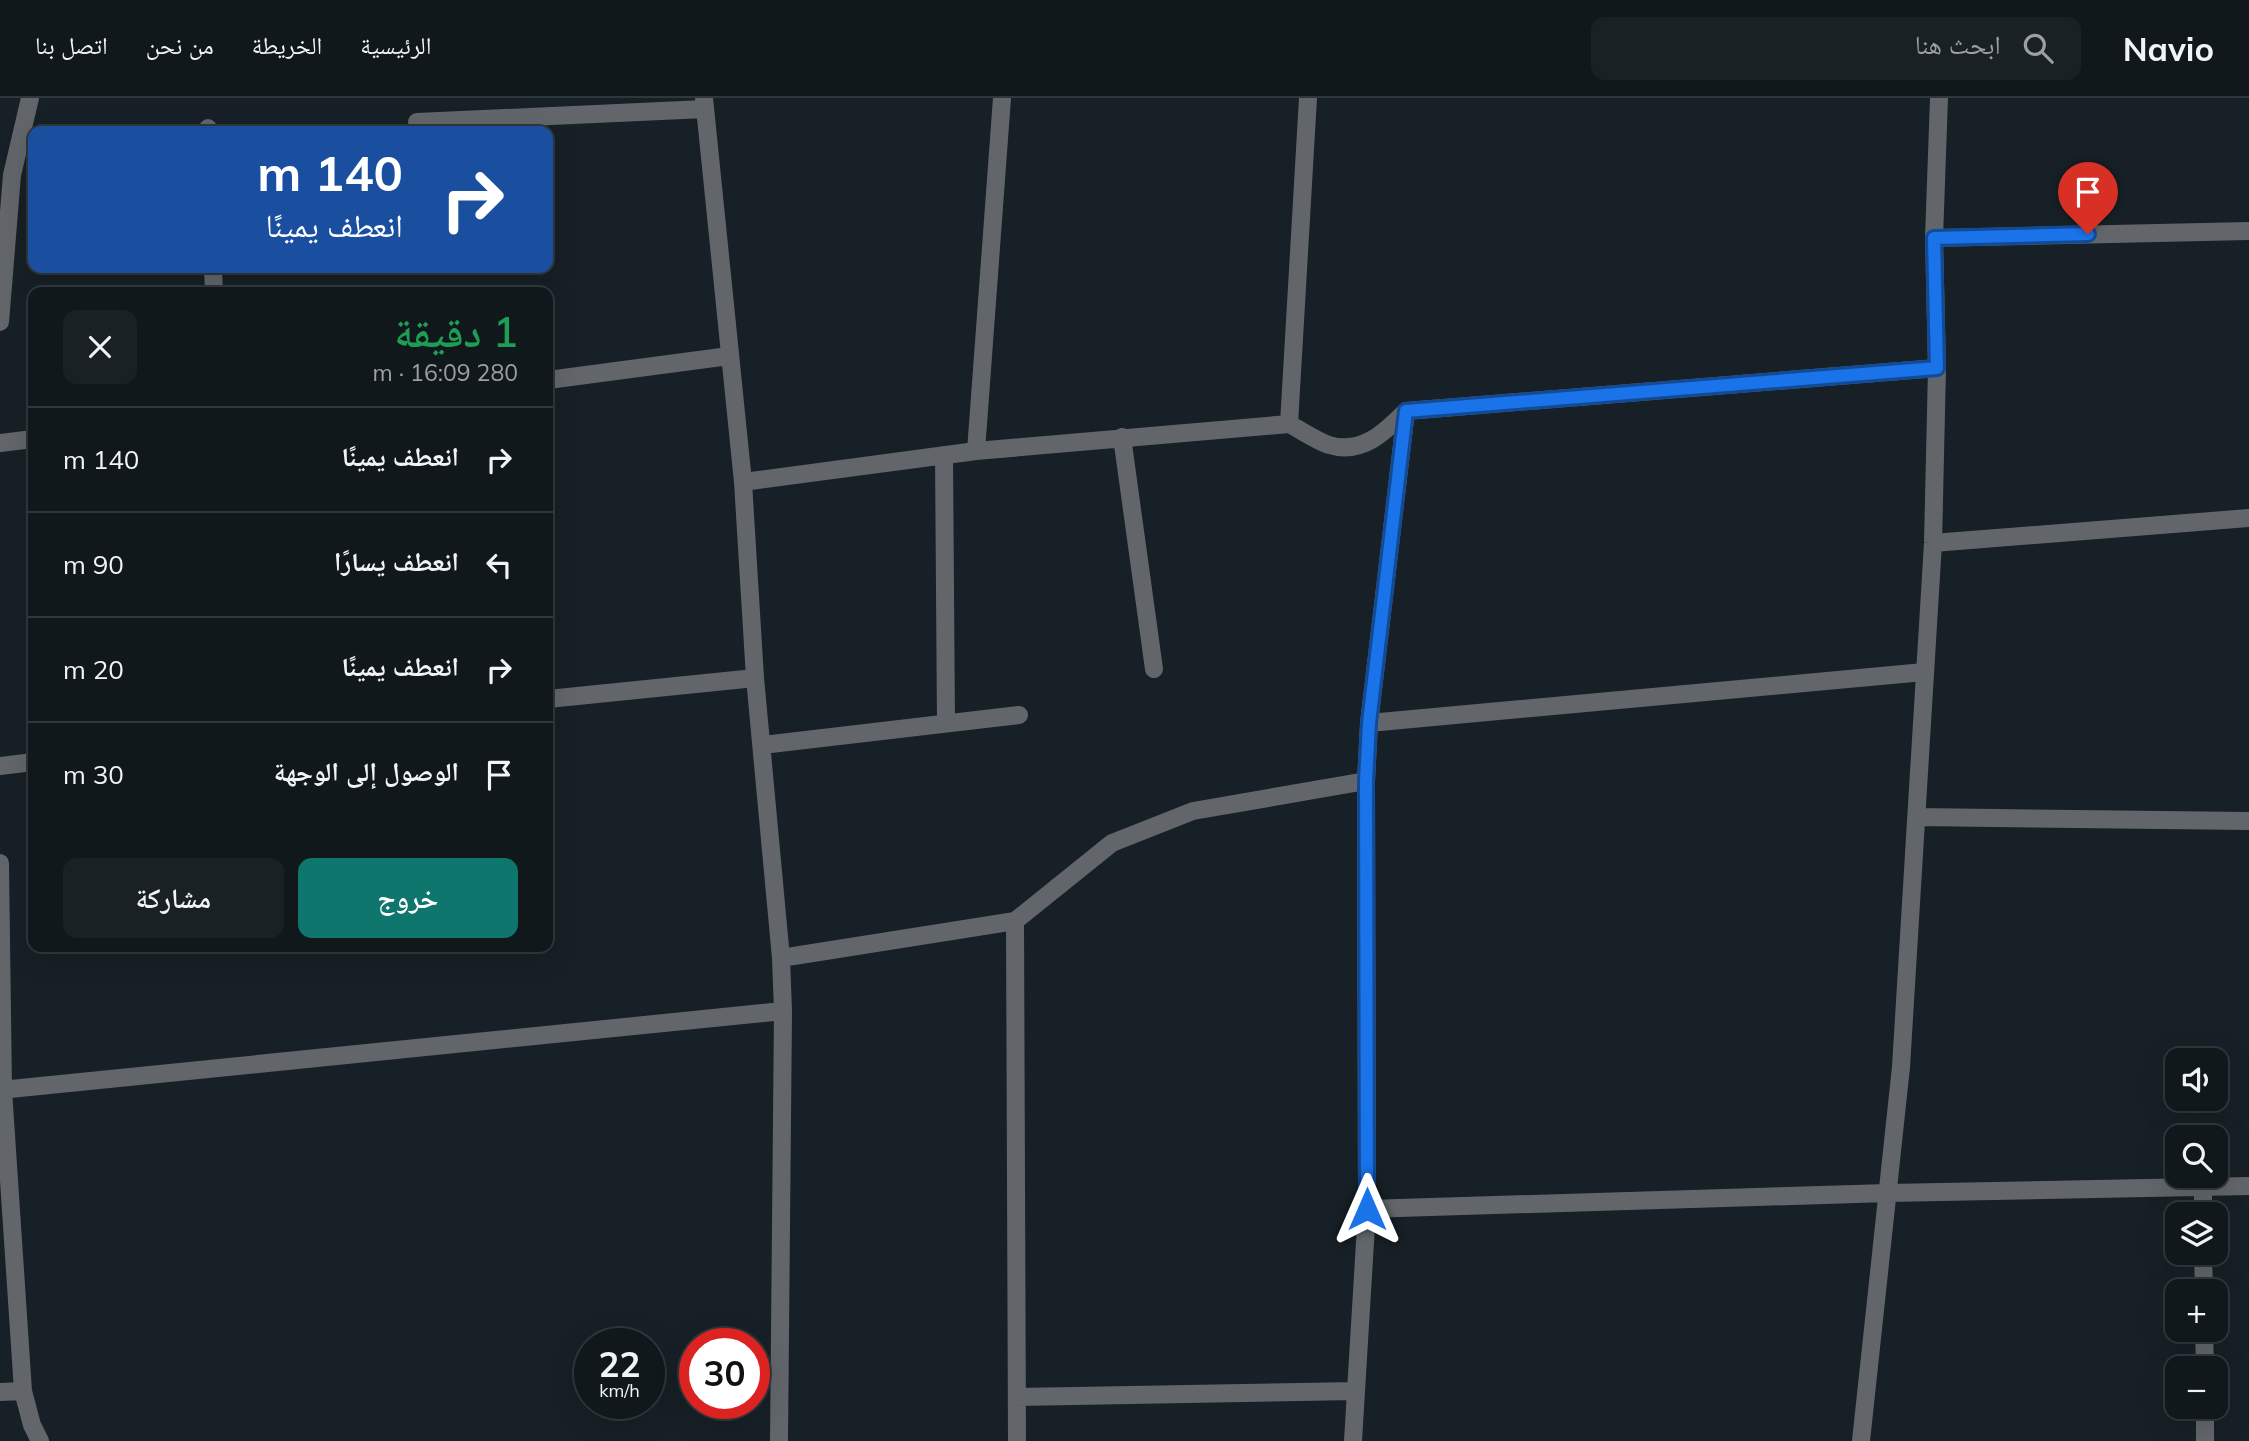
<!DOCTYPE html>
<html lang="ar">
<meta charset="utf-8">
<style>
:root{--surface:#11181c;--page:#1a2125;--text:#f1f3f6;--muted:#9ca0a3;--line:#30373b;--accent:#0f766e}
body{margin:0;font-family:Mulish,"Noto Naskh Arabic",sans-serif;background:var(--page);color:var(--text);direction:rtl;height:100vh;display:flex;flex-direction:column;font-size:26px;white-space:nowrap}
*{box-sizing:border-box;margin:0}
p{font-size:23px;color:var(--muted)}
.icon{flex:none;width:38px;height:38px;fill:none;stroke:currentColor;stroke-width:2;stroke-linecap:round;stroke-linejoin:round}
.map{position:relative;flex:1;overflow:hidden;direction:ltr}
.details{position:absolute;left:28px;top:189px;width:525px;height:665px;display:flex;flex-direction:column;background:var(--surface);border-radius:14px;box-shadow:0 7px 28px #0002,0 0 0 2px var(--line);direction:rtl}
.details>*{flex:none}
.banner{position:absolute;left:28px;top:28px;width:525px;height:147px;border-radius:14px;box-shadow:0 7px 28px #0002,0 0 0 2px var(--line);direction:rtl;background:#1a4fa0;color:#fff;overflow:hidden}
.fabs{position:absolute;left:2165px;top:950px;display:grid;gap:14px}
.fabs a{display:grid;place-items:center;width:63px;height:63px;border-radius:14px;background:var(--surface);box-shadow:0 7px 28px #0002,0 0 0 2px var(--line);font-size:35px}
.speed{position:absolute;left:574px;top:1230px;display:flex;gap:14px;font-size:35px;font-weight:700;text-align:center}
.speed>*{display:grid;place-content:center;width:91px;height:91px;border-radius:50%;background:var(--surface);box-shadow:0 7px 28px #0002,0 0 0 2px var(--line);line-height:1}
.speed small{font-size:18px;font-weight:400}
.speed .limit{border:10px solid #d22;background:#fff;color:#111}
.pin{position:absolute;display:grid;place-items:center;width:60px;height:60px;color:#fff;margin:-72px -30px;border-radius:50% 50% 50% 0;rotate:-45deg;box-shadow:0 0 7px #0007}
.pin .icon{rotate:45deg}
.me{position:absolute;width:77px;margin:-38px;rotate:0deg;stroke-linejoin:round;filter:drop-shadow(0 0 5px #0008)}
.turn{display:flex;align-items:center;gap:24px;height:147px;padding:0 35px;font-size:32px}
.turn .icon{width:91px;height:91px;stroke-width:2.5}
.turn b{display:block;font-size:49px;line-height:60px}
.round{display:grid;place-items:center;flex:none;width:74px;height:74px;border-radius:14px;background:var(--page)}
.head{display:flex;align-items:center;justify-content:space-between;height:119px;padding:0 35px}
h1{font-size:42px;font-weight:600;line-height:52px;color:#1e9e55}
.button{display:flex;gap:14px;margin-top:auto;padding:14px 35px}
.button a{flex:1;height:80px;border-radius:14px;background:var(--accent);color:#fff;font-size:28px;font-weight:600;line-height:80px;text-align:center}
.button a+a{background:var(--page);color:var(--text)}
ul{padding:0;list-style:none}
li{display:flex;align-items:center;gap:21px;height:105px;padding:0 35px;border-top:2px solid var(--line)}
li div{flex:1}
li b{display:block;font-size:26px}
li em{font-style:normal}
header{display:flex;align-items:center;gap:42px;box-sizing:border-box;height:98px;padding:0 35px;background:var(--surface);border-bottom:2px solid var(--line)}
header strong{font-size:33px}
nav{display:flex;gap:38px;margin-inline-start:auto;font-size:24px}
.search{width:490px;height:63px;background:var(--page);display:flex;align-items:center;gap:18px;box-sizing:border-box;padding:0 24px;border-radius:14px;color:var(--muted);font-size:26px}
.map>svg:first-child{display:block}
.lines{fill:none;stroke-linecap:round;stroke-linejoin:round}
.minor{stroke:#62666a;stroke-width:18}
.route-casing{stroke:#114b97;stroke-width:18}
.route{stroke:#1a73e8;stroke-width:12}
</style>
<header>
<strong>Navio</strong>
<div class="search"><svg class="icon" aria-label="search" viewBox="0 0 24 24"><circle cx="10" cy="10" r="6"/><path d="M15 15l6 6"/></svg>ابحث هنا</div>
<nav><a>الرئيسية</a><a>الخريطة</a><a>من نحن</a><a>اتصل بنا</a></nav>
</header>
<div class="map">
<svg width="2249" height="1343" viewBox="0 0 2249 1343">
<rect width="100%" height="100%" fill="#172026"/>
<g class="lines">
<path class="minor" d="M704 0 743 384 755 580 781 860 783 913 779 1343
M417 24 705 11
M208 30V33
M1934 140 2249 133
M213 170 214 194
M0 224 12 77 30 0
M548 282 729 258
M1289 326 1308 0
M1122 339 1154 571
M0 345 33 341
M976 353 1002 0
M944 357 946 625
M743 384 976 353 1289 326C1301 332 1315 342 1329 347 1362 357 1385 334 1406 313L1937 270
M1933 445 2249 420
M548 601 755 580
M1369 625 1924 574
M762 647 1019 617
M0 668 33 664
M1917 719 2249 723
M0 765 3 992 23 1293
M1015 823 1112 745 1193 713 1366 683
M781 860 1015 823 1017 1343
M0 992 783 913
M2203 1090V1116
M1367 1111 1888 1095 2249 1088
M2203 1155 2204 1194
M2204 1232 2205 1270
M0 1294 23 1293 32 1327 40 1343
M1017 1299 1356 1293
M2205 1309V1343
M1353 1343 1367 1111 1366 683 1369 625 1406 313
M1861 1343 1901 969 1933 445 1937 270 1934 140 1939 0"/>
</g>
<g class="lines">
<defs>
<path id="route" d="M1367 1111 1366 683 1369 625 1406 313 1937 270 1934 140 2088 136"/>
</defs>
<use href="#route" class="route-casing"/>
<use href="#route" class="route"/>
</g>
</svg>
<div class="fabs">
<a><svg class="icon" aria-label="sound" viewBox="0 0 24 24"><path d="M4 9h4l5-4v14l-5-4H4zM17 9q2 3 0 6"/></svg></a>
<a><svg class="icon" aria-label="search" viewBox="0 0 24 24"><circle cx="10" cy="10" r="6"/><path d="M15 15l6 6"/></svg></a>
<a><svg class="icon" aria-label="layers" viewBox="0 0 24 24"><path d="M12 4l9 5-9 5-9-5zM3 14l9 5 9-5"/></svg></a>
<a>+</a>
<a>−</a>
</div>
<div class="speed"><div>22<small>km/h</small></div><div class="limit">30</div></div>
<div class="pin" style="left:2088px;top:136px;background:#d93025"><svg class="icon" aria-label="arrive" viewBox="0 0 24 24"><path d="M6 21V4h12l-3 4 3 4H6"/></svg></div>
<svg class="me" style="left:1367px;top:1111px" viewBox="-20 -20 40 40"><path d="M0-17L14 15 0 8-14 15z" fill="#1a73e8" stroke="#fff" stroke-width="4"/></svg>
<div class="banner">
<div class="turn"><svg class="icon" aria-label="right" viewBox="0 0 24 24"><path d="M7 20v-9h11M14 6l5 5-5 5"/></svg><div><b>140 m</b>انعطف يمينًا</div></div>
</div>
<section class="details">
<div class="head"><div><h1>1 دقيقة</h1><p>280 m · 16:09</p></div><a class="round"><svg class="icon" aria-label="close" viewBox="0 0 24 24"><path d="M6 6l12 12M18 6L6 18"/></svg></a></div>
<ul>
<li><svg class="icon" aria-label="right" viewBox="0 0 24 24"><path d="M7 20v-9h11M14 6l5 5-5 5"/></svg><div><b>انعطف يمينًا</b></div><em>140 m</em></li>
<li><svg class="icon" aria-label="left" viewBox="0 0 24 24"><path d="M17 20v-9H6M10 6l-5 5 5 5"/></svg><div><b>انعطف يسارًا</b></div><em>90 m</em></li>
<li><svg class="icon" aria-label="right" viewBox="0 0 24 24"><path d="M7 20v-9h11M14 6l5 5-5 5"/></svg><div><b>انعطف يمينًا</b></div><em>20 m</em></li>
<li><svg class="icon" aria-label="arrive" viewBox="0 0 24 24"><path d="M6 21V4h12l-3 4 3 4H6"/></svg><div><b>الوصول إلى الوجهة</b></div><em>30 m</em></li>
</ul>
<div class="button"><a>خروج</a><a>مشاركة</a></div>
</section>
</div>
